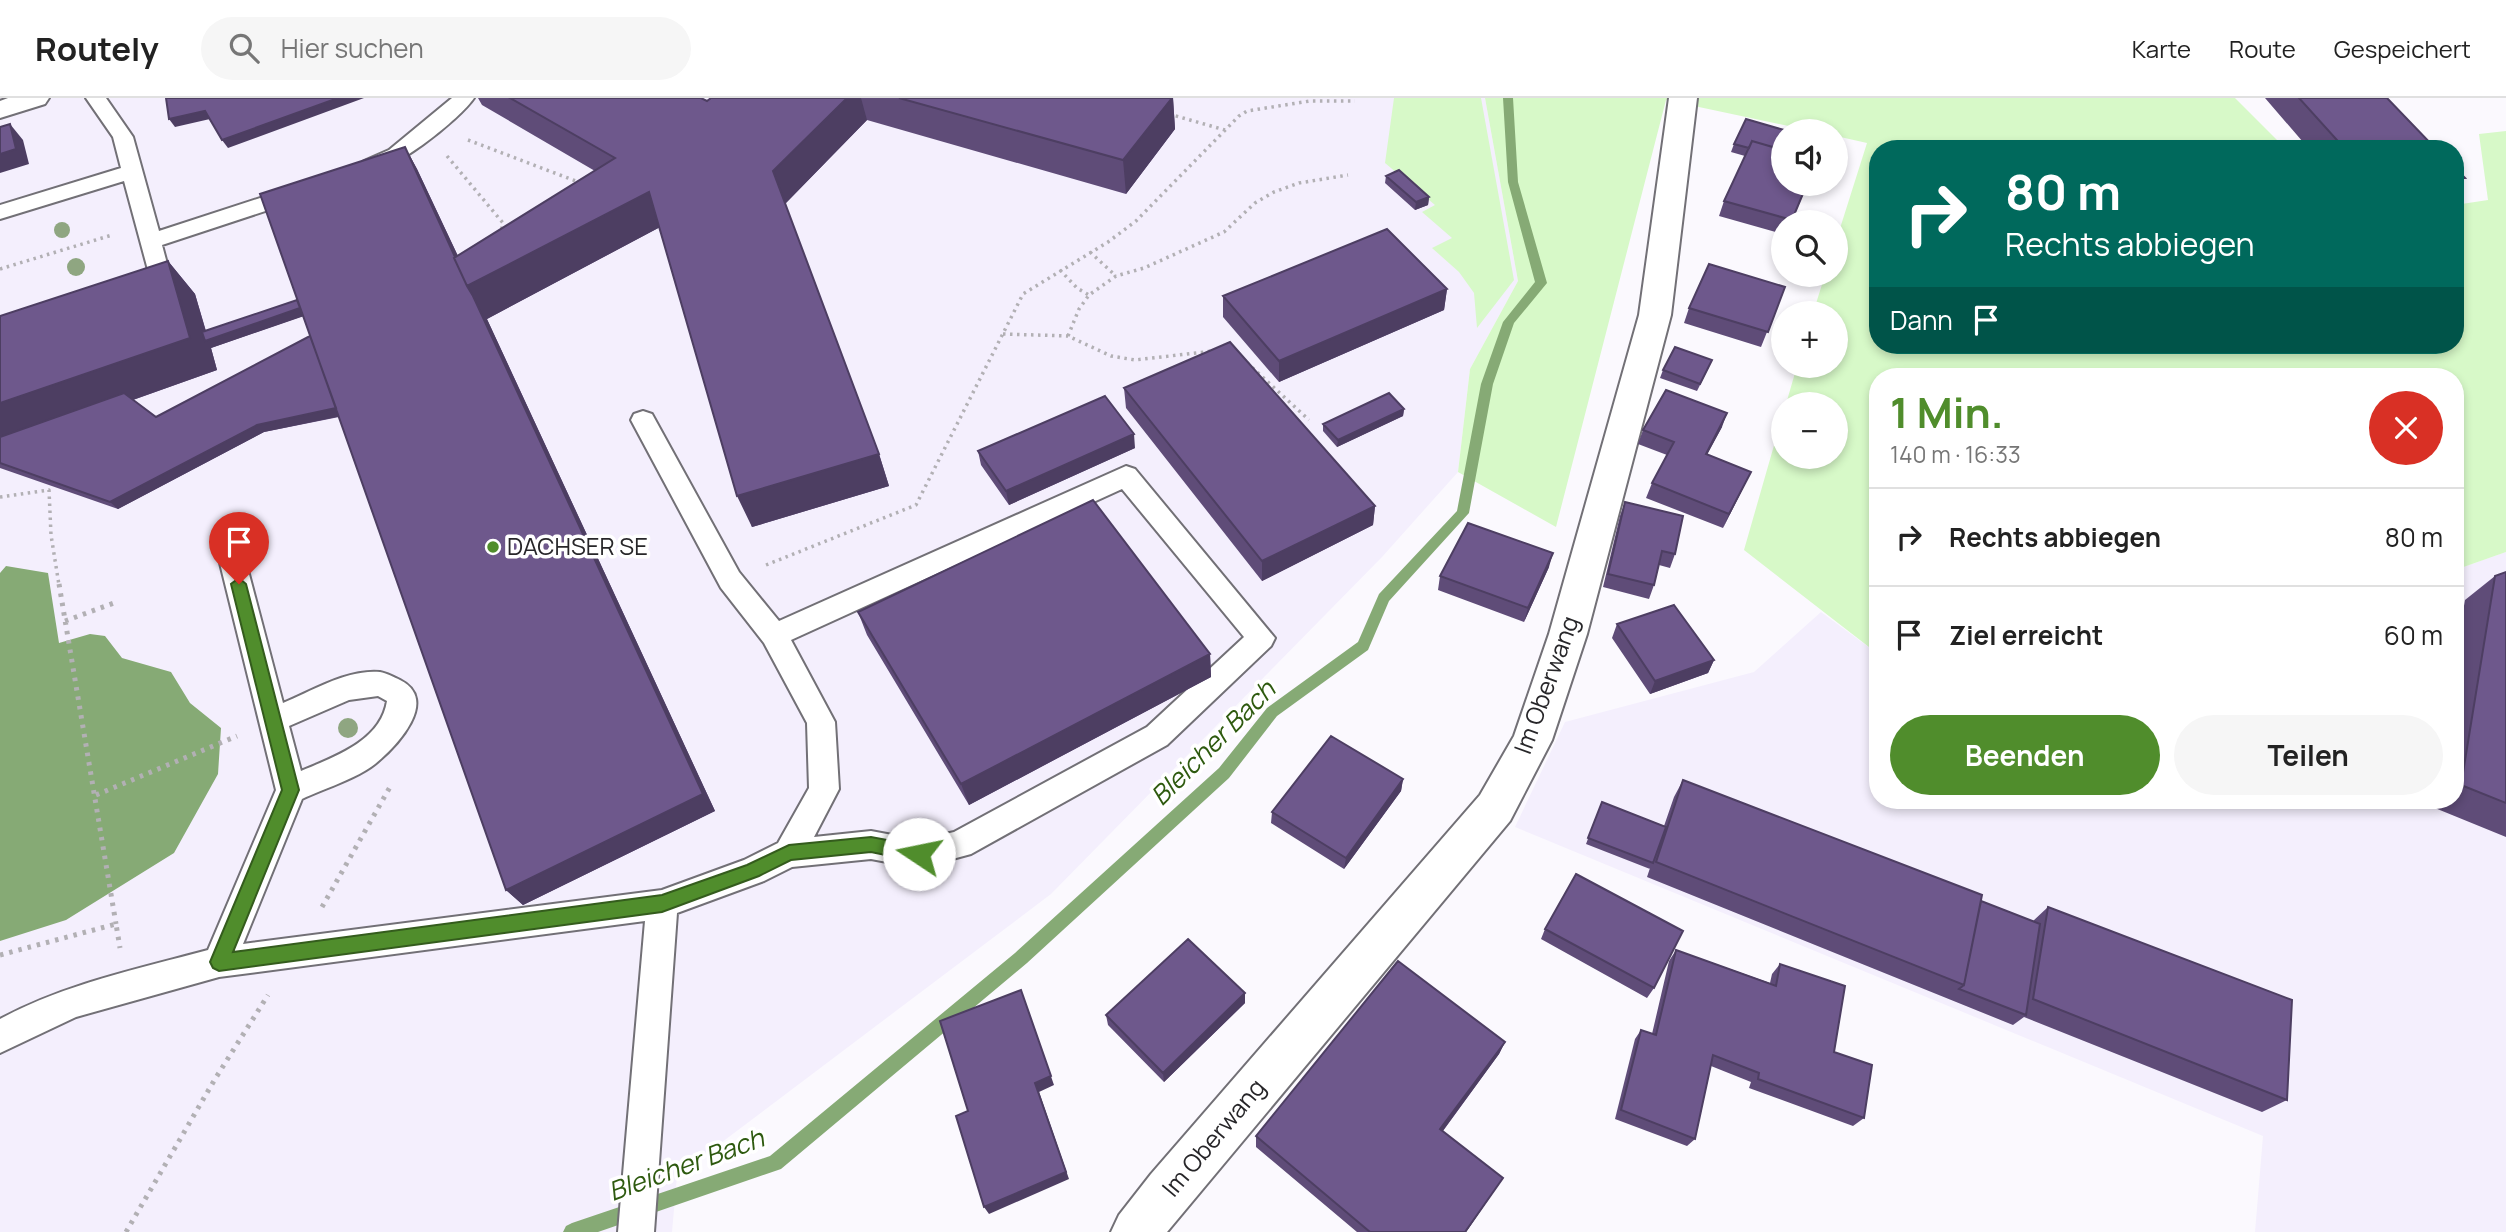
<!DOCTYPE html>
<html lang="de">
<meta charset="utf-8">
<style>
:root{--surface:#fff;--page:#f6f6f6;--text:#222;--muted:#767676;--line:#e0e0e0;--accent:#508d2c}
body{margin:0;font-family:Manrope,sans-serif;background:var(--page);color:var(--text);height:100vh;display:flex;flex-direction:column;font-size:26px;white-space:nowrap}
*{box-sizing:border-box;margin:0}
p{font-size:23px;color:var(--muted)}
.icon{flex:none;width:38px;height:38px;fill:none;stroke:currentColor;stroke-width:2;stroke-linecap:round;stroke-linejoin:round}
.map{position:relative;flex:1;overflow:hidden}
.panel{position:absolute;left:1869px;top:270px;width:595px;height:441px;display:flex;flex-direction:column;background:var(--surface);border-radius:28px;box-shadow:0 4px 10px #0003}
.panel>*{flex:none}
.top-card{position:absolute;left:1869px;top:42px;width:595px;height:214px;border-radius:28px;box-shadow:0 4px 10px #0003;background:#00695c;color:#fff;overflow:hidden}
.buttons{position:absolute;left:1771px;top:21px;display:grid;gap:14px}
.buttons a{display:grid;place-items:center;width:77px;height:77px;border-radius:50%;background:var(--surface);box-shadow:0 4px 10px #0003;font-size:35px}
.pin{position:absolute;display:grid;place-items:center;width:60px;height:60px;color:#fff;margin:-72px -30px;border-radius:50% 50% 50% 0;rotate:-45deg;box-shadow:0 0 7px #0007}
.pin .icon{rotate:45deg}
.me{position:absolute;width:77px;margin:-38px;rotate:281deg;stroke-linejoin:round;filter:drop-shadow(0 0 5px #0008)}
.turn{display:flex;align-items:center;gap:24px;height:147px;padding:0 21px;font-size:32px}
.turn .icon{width:91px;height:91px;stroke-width:2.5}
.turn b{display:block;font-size:49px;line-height:60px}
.then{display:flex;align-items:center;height:66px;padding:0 21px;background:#0003;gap:14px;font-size:26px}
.round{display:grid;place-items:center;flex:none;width:74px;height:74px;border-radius:37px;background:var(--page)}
.overview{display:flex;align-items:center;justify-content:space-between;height:119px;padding:0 21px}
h1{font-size:42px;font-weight:700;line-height:52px;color:var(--accent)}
.button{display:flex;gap:14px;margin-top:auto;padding:14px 21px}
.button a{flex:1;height:80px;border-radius:42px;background:var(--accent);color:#fff;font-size:28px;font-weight:700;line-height:80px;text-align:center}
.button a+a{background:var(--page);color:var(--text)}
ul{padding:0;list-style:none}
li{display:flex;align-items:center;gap:21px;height:98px;padding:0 21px;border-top:2px solid var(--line)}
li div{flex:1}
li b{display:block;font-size:26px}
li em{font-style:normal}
header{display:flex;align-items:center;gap:42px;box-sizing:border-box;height:98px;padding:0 35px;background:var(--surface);border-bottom:2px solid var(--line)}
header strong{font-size:33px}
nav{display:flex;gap:38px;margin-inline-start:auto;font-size:24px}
.search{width:490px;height:63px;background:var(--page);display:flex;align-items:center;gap:18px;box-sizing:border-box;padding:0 24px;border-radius:38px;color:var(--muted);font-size:26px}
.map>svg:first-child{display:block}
.built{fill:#f4effd}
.green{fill:#d7f9c8}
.water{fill:#86aa75}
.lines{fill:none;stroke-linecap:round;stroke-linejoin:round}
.stream{fill:#86aa75;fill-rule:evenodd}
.service-casing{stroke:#727076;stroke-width:4}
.minor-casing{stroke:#727076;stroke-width:4}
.tertiary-casing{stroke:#727076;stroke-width:4}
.path-far1{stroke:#b2b0b4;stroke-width:3.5;stroke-dasharray:2.5 4.5;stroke-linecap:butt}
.path{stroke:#b2b0b4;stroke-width:5;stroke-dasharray:3.5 6;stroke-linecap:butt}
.service{fill:#fff;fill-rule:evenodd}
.minor{fill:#fff;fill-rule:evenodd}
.tertiary{fill:#fff;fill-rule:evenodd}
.tree{fill:#8fa681}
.wall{fill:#5f4c78;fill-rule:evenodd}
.shaded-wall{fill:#4d3e62}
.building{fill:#6e588c;stroke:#4d3e62;stroke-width:2}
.route{fill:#508d2c;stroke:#345c1d;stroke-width:2}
.poi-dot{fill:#508d2c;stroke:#fff;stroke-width:2.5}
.labels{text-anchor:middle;stroke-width:7;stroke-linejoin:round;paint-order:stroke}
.poi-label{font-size:24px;fill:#272629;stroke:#fff;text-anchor:start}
.street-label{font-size:24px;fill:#272629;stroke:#fff}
.water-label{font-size:26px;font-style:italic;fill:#2e5a0f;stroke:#fff}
</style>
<header>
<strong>Routely</strong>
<div class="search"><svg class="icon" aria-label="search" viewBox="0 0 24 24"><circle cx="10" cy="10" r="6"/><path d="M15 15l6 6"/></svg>Hier suchen</div>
<nav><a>Karte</a><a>Route</a><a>Gespeichert</a></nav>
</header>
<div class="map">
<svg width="2506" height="1134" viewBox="0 0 2506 1134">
<rect width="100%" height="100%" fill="#fbf9fe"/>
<path class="built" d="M0 0H1485L1518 183 1470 271 1458 374 1382 459 1051 796 677 1078 672 1134H0Z
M2506 454V1134H2255L2263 1038 1515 729 1565 624 1754 574 1821 514 1878 556V702H2455V472Z"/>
<path class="green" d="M1394 0H1481L1514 182 1477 230 1474 195 1459 174 1432 150 1452 140 1422 114 1435 107 1385 65Z
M1485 0H2235L2286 51H1878V247H2455V107L2488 102 2479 36 2506 33V454L2455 472V278H1878V556L1744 452 1783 316V359H1836V306H1786L1797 268H1836V215H1813L1825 177H1836V143L1867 45 1836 38V33H1812L1666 2 1556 429 1458 374 1470 271 1518 183Z"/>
<path class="water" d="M6 468 48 475 59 545 90 536 105 538 122 560 171 574 190 605 221 630 218 676 174 755 66 822 0 843V475Z"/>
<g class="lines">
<path class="stream" d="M1503 0H1513L1518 84 1547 185 1514 225 1493 286 1469 415 1389 503 1368 552 1277 618 1229 680 1027 865 781 1071 598 1134H563L566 1128 572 1125 770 1058 1015 855 1219 670 1267 610 1358 544 1379 496 1457 413 1481 286 1503 224 1535 184 1508 84Z"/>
<defs>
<path id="service" d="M86 0H106L133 39 159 133 300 87 308 89 311 94 308 99 162 147 177 203 174 209 166 211 158 209 124 83 0 121V107L121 70 113 39Z
M452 0H474C460 21 388 79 364 73L360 68 364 63 389 52Z
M643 313 652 316 739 474 779 523 1126 368 1135 371 1275 540 1271 548 1167 647 971 756 919 770 871 761 792 769 764 783 677 815 654 1134H618L645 823 219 879 76 919 0 955V921C65 886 137 871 208 852L276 692 219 461 223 454 232 451 241 454 245 461 283 605C312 593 347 571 380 574 386 575 394 579 400 582 440 602 397 648 375 666 358 680 323 691 302 701L243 846 662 792 744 762 778 745 809 690 807 625 764 545 721 490 631 322 634 316ZM1122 391 1244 539 1147 629 954 734 919 742 871 733 814 739 839 691 835 624 791 542ZM378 598 387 603C381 643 334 659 301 673L289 628 349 602Z"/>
<path id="minor" d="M1669 0H1697L1671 217 1587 536 1552 642 1510 723 1167 1134H1111L1119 1117 1151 1076 1480 697 1514 638 1549 536 1639 217Z"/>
<path id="tertiary" d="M8 0H49L45 6 0 20V3Z"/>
</defs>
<use href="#service" class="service-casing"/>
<use href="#minor" class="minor-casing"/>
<use href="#tertiary" class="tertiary-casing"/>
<path class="path-far1" d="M1169 16 1225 32
M468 42 581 85
M447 58 503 125 501 134
M1090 154 1116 178
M0 171 112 137
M1060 172 1077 190 1089 197
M1003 236 1068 238 1111 258 1135 262 1213 253
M1068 238 1079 211 1089 197 1116 178 1144 170 1224 134 1255 105 1274 94 1299 85 1348 77
M1242 260 1309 322
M0 399 49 392 51 437 59 487
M766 467 916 407 1023 196 1108 144 1136 123 1239 18 1247 13 1310 3H1355"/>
<path class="path" d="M59 486 116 826
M65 523 114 505
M96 697 237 638
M322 809 390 689
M0 857 116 826 120 850
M126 1134 215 981 268 897"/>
<use href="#service" class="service"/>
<use href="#minor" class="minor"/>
<use href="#tertiary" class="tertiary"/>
</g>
<g class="tree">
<circle cx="62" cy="132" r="8"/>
<circle cx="76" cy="169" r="9"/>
<circle cx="348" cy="630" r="10"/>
</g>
<path class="wall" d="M478 0H701L707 3 711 0H1173L1175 31 1126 96 867 22 785 106 879 356 889 388 752 429 660 129 487 221 486 219 715 713 523 807 506 792 339 319 264 334 118 411 0 370V218L168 163 195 196 206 233 297 202 405 49 417 71 458 158 595 73 482 7ZM303 218 310 238 156 319 133 302 217 272 211 250Z
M2265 0H2387L2436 51H2309Z
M1783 35 1777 50 1808 86 1791 124H1783V136L1719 118 1724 103 1745 58 1731 54 1734 46Z
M2455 70 2465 80 2455 91Z
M1386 78 1429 99 1428 107 1415 112 1385 85Z
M1785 189 1761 249 1684 225 1689 210Z
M1447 191 1444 212 1279 284 1223 219V198Z
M1709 269 1697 293 1660 280 1663 272Z
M1124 290 1375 408 1373 427 1262 483 1126 310Z
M1404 311 1403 318 1337 349 1323 333V326Z
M1722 329 1707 356 1751 374 1723 430 1646 400 1652 385 1667 357 1638 346 1643 332Z
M1135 350 1009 407 981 367 978 353Z
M1625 404 1675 456 1670 470 1659 467 1654 487 1649 501 1603 489 1620 418Z
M1549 469 1524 524 1438 492 1440 478Z
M2506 474V739L2430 708 2431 702H2455V561L2465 502 2495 478Z
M858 514 1210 556 1211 579 969 707 867 537Z
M1617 526 1714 562 1708 575 1650 596 1612 540Z
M1403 681 1401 693 1344 771 1271 725 1272 714Z
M1683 682 1981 803 2033 823 2048 809 2287 1002 2262 1014 2024 919 2013 927 1647 779 1650 770V771L1586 746 1602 704 1664 728 1674 699Z
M1545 831 1654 890 1647 900 1541 841Z
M1676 852 1770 885 1772 876 1780 866 1834 954 1864 1020 1853 1028 1749 990 1751 984 1711 968 1695 1041 1687 1048 1615 1021 1635 941 1641 932 1652 936 1669 863Z
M1245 905 1164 984 1108 927 1106 917Z
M1505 944 1499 956 1443 1033 1496 1090 1466 1134H1357L1256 1049V1038Z"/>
<path class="shaded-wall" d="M338 0H364L228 50 222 42Z
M847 0H861L867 22 784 107 773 73Z
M1172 0H1173L1175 31 1126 96 1123 62Z
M205 13 210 21 175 29 169 21Z
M10 26 23 42 29 66 0 75V56Z
M405 49 417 71 471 186 649 94 664 127 487 221 486 219 715 713 523 807 506 792Z
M1429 99 1428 107 1415 112 1416 104Z
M168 163 195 196 208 241 304 208 310 216 211 250 217 272 0 349V305Z
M1447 191 1444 212 1279 284V263Z
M320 243 346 317 264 334 118 411 110 404Z
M1404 311 1403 318 1337 349 1338 342Z
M1727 315 1722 329 1700 370 1706 356Z
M1134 336 1135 350 1009 407 1006 393Z
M879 356 889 388 752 429 737 398Z
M1751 374 1723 430 1729 416Z
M1375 408 1373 427 1262 483V463Z
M1553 455 1549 469 1524 524 1528 510Z
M1210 556 1211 579 969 707 961 686Z
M1714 562 1708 575 1650 596 1655 583Z
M1403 681 1401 693 1344 771 1346 760Z
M1021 892 1054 987 1039 994 1069 1081 989 1116 984 1109 1035 985Z
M1245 895V905L1164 984 1163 975Z
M1505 944 1499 956 1436 1042 1440 1031Z
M1503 1080 1466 1134H1465Z"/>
<path class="building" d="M166 0H338L222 42 205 13 169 21Z
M510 0H701L707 3 711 0H847L773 73 879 356 737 398 649 94 467 188 454 160 615 60Z
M899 0H1172L1123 62Z
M2299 0H2387L2436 51H2345Z
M1746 21 1784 32 1776 50 1752 43 1749 50 1734 46Z
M10 26 16 51 0 56V29Z
M1752 43 1783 52V86H1807L1792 122 1724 103Z
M405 49 455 159 454 160 467 188 473 198 703 696 506 792 260 96Z
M2455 70 2465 80 2455 81Z
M1399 72 1429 99 1416 104 1386 78Z
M1387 131 1447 191 1279 263 1223 198Z
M168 163 190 240 0 305V218Z
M1709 166 1785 189 1768 234 1689 210Z
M297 202 300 210 205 243 202 234Z
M310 238 336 310 257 327 110 404 0 365V339L124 295 156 319Z
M1230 244 1375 408 1262 463 1124 290Z
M1675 249 1712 262 1700 286 1663 272Z
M1666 292 1727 315 1706 356 1751 374 1729 416 1652 385 1674 344 1643 332Z
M1389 295 1404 311 1338 342 1323 326Z
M1105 298 1134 336 1006 393 978 353Z
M1093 402 1210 556 961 686 858 514Z
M1625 404 1683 418 1675 456 1662 453 1654 487 1608 476Z
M1468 425 1553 455 1528 510 1440 478Z
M2506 474V705L2461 687 2495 478Z
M1674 507 1714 562 1655 583 1617 526Z
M1331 638 1403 681 1346 760 1272 714Z
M1683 682 1982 797 1964 887 1656 764Z
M1602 704 1666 729 1653 765 1588 740Z
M1576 776 1683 833 1654 890 1545 831Z
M1981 803 2040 826 2026 917 1959 891 1964 887Z
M2048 809 2292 902 2287 1002 2033 901Z
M1188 841 1245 895 1163 975 1106 917Z
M1676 852 1776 888 1780 866 1845 888 1834 954 1872 967 1864 1020 1758 981 1759 975 1713 957 1695 1041 1621 1012 1641 932 1656 937Z
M1398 863 1505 944 1440 1031 1503 1080 1465 1134H1370L1256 1038Z
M1021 892 1051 978 1035 985 1066 1074 984 1109 956 1018 968 1013 940 923Z"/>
<path class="route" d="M239 480 246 486 299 692 233 854 662 797 747 767 789 747 871 739 919 748 925 750 927 756 925 762 919 764 871 754 791 762 759 778 662 814 219 873 213 870 210 864 282 692 231 486Z"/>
<circle class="poi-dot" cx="493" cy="449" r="7"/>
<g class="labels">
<g class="poi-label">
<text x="507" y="457">DACHSER SE</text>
</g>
<g class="street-label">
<text transform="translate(1547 587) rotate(-70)" y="8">Im Oberwang</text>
<text transform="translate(1214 1040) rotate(-50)" y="8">Im Oberwang</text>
</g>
<g class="water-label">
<text transform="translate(1213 645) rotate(-45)" y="9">Bleicher Bach</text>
<text transform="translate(686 1067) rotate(-20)" y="9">Bleicher Bach</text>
</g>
</g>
</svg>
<div class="buttons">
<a><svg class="icon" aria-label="sound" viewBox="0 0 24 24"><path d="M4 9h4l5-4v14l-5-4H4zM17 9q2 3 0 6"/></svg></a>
<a><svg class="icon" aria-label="search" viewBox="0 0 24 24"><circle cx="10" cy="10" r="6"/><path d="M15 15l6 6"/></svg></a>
<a>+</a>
<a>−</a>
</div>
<div class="pin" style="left:239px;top:486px;background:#d93025"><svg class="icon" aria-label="arrive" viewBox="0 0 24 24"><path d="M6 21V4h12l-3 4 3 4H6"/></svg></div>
<svg class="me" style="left:919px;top:756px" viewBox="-20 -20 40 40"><circle r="19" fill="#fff"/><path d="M0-13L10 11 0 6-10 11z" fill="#508d2c"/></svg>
<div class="top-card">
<div class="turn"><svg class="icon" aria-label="right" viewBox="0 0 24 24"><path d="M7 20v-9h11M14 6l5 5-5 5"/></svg><div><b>80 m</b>Rechts abbiegen</div></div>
<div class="then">Dann<svg class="icon" aria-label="arrive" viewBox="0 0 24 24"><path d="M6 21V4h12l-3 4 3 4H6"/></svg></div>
</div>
<section class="panel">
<div class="overview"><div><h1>1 Min.</h1><p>140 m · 16:33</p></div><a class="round" style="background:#d93025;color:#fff"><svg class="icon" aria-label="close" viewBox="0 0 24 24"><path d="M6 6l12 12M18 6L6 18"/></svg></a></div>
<ul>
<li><svg class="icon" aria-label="right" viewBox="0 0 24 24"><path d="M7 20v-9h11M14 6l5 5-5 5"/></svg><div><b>Rechts abbiegen</b></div><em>80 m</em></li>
<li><svg class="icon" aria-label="arrive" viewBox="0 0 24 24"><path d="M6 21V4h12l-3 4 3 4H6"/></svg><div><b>Ziel erreicht</b></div><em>60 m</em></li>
</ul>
<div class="button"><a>Beenden</a><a>Teilen</a></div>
</section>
</div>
